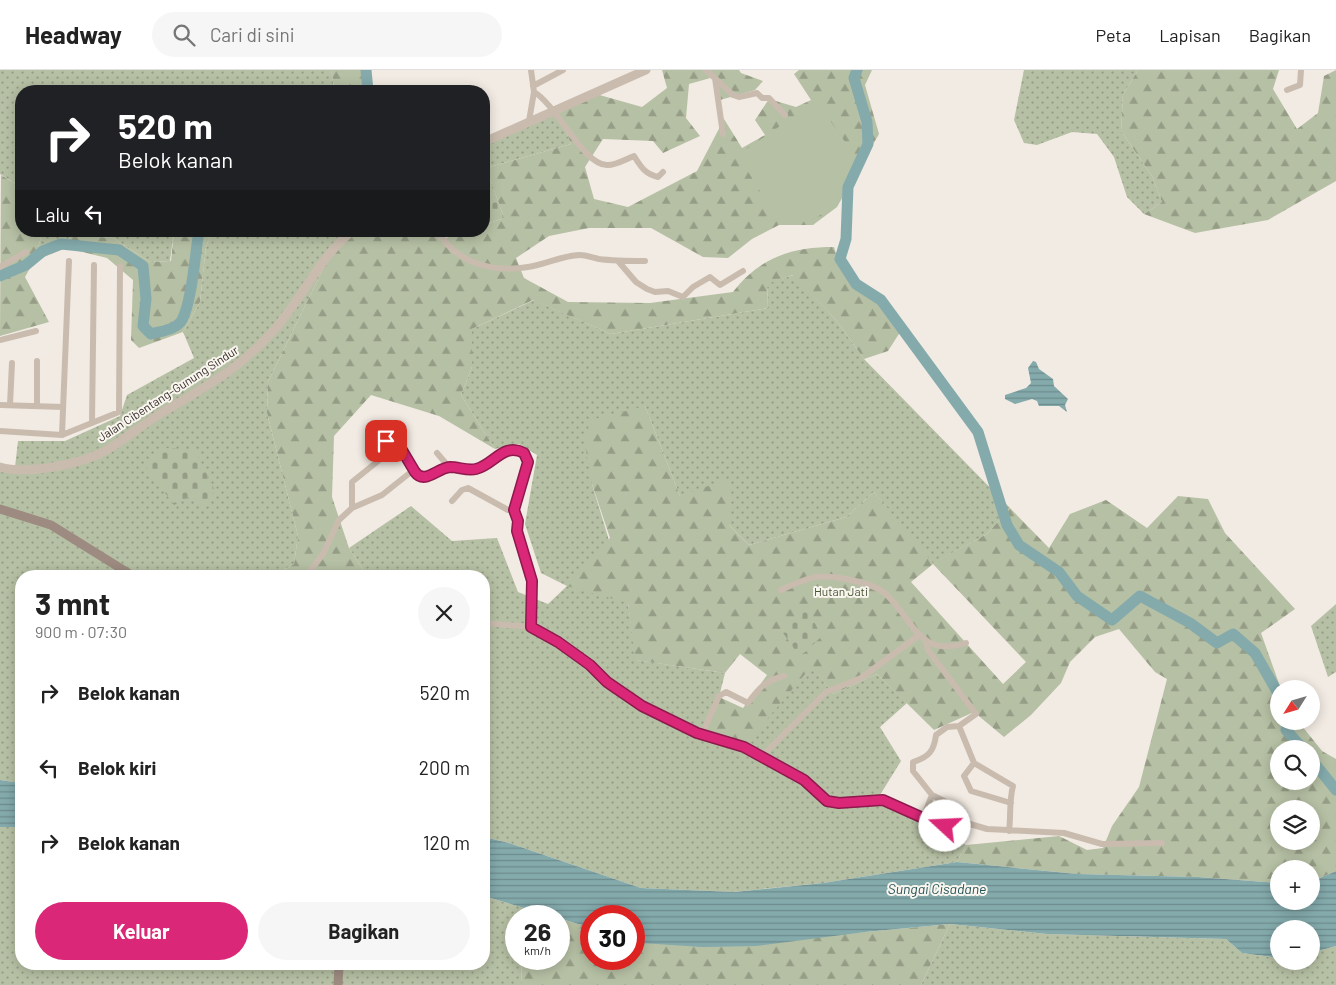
<!DOCTYPE html>
<html lang="id">
<meta charset="utf-8">
<style>
:root{--surface:#fff;--page:#f6f6f6;--text:#222;--muted:#767676;--line:#e0e0e0;--accent:#db2777}
body{margin:0;font-family:Barlow,sans-serif;background:var(--page);color:var(--text);height:100vh;display:flex;flex-direction:column;font-size:19px;white-space:nowrap}
*{box-sizing:border-box;margin:0}
p{font-size:16px;color:var(--muted)}
.icon{flex:none;width:28px;height:28px;fill:none;stroke:currentColor;stroke-width:2;stroke-linecap:round;stroke-linejoin:round}
.map{position:relative;flex:1;overflow:hidden}
.side{position:absolute;left:15px;top:500px;width:475px;height:400px;display:flex;flex-direction:column;background:var(--surface);border-radius:20px;box-shadow:0 2px 12px #0003}
.side>*{flex:none}
.top-card{position:absolute;left:15px;top:15px;width:475px;height:152px;border-radius:20px;box-shadow:0 2px 12px #0003;background:#202124;color:#fff;overflow:hidden}
.needle{width:32px;rotate:233deg}
.fabs{position:absolute;left:1270px;top:610px;display:grid;gap:10px}
.fabs a{display:grid;place-items:center;width:50px;height:50px;border-radius:50%;background:var(--surface);box-shadow:0 2px 12px #0003;font-size:25px}
.speed{position:absolute;left:505px;top:835px;display:flex;gap:10px;font-size:25px;font-weight:700;text-align:center}
.speed>*{display:grid;place-content:center;width:65px;height:65px;border-radius:50%;background:var(--surface);box-shadow:0 2px 12px #0003;line-height:1}
.speed small{font-size:12px;font-weight:400}
.speed .limit{border:8px solid #d22;background:#fff;color:#111}
.pin{position:absolute;display:grid;place-items:center;width:42px;height:42px;color:#fff;margin:-21px;border-radius:10px;box-shadow:0 2px 8px #0006}
.me{position:absolute;width:55px;margin:-28px;rotate:290deg;stroke-linejoin:round;filter:drop-shadow(0 0 4px #0008)}
.turn{display:flex;align-items:center;gap:18px;height:105px;padding:0 20px;font-size:22px}
.turn .icon{width:65px;height:65px;stroke-width:2.5}
.turn b{display:block;font-size:35px;line-height:42px}
.then{display:flex;align-items:center;height:48px;padding:0 20px;background:#0003;gap:10px;font-size:19px}
.round{display:grid;place-items:center;flex:none;width:52px;height:52px;border-radius:26px;background:var(--page)}
.headline{display:flex;align-items:center;justify-content:space-between;height:85px;padding:0 20px}
h1{font-size:30px;font-weight:700;line-height:38px}
.button{display:flex;gap:10px;margin-top:auto;padding:10px 20px}
.button a{flex:1;height:58px;border-radius:30px;background:var(--accent);color:#fff;font-size:20px;font-weight:700;line-height:58px;text-align:center}
.button a+a{background:var(--page);color:var(--text)}
ul{padding:0;list-style:none}
li{display:flex;align-items:center;gap:15px;height:75px;padding:0 20px}
li div{flex:1}
li b{display:block;font-size:19px}
li em{font-style:normal}
header{display:flex;align-items:center;gap:30px;box-sizing:border-box;height:70px;padding:0 25px;background:var(--surface);border-bottom:1px solid var(--line)}
header strong{font-size:24px}
nav{display:flex;gap:28px;margin-inline-start:auto;font-size:18px}
.search{width:350px;height:45px;background:var(--page);display:flex;align-items:center;gap:12px;box-sizing:border-box;padding:0 18px;border-radius:28px;color:var(--muted);font-size:19px}
.map>svg:first-child{display:block}
.grass{fill:url(#grass-dots)}
.forest{fill:url(#forest-firs);fill-rule:evenodd}
.cemetery{fill:url(#cemetery-stones)}
.pitch{fill:#b6c0a4}
.water{fill:url(#water-rules)}
.lines{fill:none;stroke-linecap:round;stroke-linejoin:round}
.river{stroke:#84aaac;stroke-width:11}
.minor{stroke:#c9bcaf;stroke-width:6}
.tertiary{stroke:#c9bcaf;stroke-width:9}
.secondary{stroke:#9d8b81;stroke-width:9}
.route-casing{stroke:#8e194d;stroke-width:12}
.route{stroke:#db2777;stroke-width:9}
.labels{text-anchor:middle;stroke-width:4;stroke-linejoin:round;paint-order:stroke}
.street-label{font-size:12px;fill:#39312c;stroke:#f9f5ef}
.park-label{font-size:12px;fill:#485533;stroke:#f9f5ef}
.water-label{font-size:14px;font-style:italic;fill:#265357;stroke:#f9f5ef}
</style>
<header>
<strong>Headway</strong>
<div class="search"><svg class="icon" aria-label="search" viewBox="0 0 24 24"><circle cx="10" cy="10" r="6"/><path d="M15 15l6 6"/></svg>Cari di sini</div>
<nav><a>Peta</a><a>Lapisan</a><a>Bagikan</a></nav>
</header>
<div class="map">
<svg width="1336" height="915" viewBox="0 0 1336 915">
<defs>
<pattern id="grass-dots" width="8" height="8" patternUnits="userSpaceOnUse" patternTransform="scale(1.25)"><rect width="8" height="8" fill="#b6c0a4"/><path d="M2 2h.1M6 6h.1" fill="none" stroke="#959d86" stroke-width="1.8" stroke-linecap="round"/></pattern>
<pattern id="forest-firs" width="22" height="20" patternUnits="userSpaceOnUse" patternTransform="scale(1.25)"><rect width="22" height="20" fill="#b6c0a4"/><path d="M5 1l3.5 6h-7zM16 11l3.5 6h-7z" fill="#959d86"/></pattern>
<pattern id="cemetery-stones" width="16" height="16" patternUnits="userSpaceOnUse" patternTransform="scale(1.25)"><rect width="16" height="16" fill="#b6c0a4"/><path d="M2 7V4a2 2 0 0 1 4 0v3zM10 15v-3a2 2 0 0 1 4 0v3z" fill="#959d86"/></pattern>
<pattern id="water-rules" width="6" height="5" patternUnits="userSpaceOnUse" patternTransform="scale(1.25)"><rect width="6" height="5" fill="#84aaac"/><path d="M0 2.5h6" fill="none" stroke="#6d8b8c"/></pattern>
</defs>
<rect width="100%" height="100%" fill="#f2ebe3"/>
<path class="grass" d="M0 0H331L334 17 329 21H21V117L0 104Z
M1024 0H1138L1123 25 1121 61 1152 106 1162 132 1144 144 1127 127 1114 87 1097 64 1072 62 1037 75 1024 73 1014 50Z
M558 43 571 74 486 98 484 92V74Z
M43 161H174L170 191 150 192 113 168 70 165 66 178 34 191Z
M212 161H345L339 166 268 312 267 343 298 466 294 494 273 506H21V713L0 710V395L15 397 18 371H65L120 346 127 325 194 288 183 262 200 232 206 177Z
M794 205 836 250 864 289 1010 438 987 464 932 494 874 422 846 447 749 475 729 455 680 426 645 336 592 414 628 533 636 590 725 603 719 627 746 673 812 595 833 624 877 604 907 633 880 657 901 691 880 725 966 775 957 792 823 813 733 822 641 818 509 773 484 767V506H367L349 478 411 436 452 471 497 468 518 522 548 534 567 516 541 503 525 454 537 385 519 374 495 379 461 325 472 297V259L534 230 611 264 768 238 767 213Z
M1336 534V602L1328 607 1311 556Z
M0 757H21V894H484V826L521 837V846H516V889H521L522 915H0Z
M950 854 1047 864 1226 869 1242 883 1279 888V891H1311V883L1336 876V915H921Z"/>
<path class="forest" d="M331 0H361L367 21H329L334 17Z
M662 0H739L741 3 763 11 755 20 720 30 714 7 689 14 686 48 700 66 663 83 653 71 603 69 585 97 594 129 628 137 697 101 724 49 742 78 765 65 755 50 769 29 796 37 811 30 794 4 799 0H872L865 15 879 64 837 137 813 155H779L752 169 728 188 703 187 651 158H589L549 166 516 188 524 208 568 232 650 233 733 222C760 187 792 177 834 177L840 196 889 234 904 256 888 281 864 289 836 250 793 205 767 214 768 238 611 264 533 230 472 259V297L461 325 495 379 439 346 371 325 334 366 332 427 349 478 367 506H273L294 494 298 466 267 343 268 312 339 166 345 161H436L440 170 465 161H484V155L504 148 486 98 571 74 558 43 596 24 642 37 667 18Z
M1138 0H1279L1273 19 1297 59 1318 43 1324 6 1336 0V111L1268 150 1195 163 1144 144 1162 132 1152 106 1121 61 1123 25Z
M1 105 21 117V161H43L34 191 25 207 49 252 0 266Z
M174 161H212L206 177 200 232 183 262 139 278 131 270 133 210 107 188 66 178 70 165 113 168 150 192 171 191Z
M645 336 680 426 731 408 729 455 749 475 846 447 874 422 933 493 987 464 1010 438 1049 478 1070 444 1106 430 1147 458 1178 426 1208 429 1225 463 1295 539 1261 563 1281 619H1279V651H1298L1322 681 1336 689V801L1311 812V799H1279V813L1198 807 1077 804 957 792 966 775 1059 766 1087 780 1103 778 1112 756 1139 717 1167 609 1155 602 1119 559 1095 567 1070 592 1061 613 1031 645 1004 667 974 642 934 660 877 604 833 624 812 596 746 674 702 661 719 627 743 638 767 605 740 584 725 603 635 590 628 533 567 516 610 468 592 414 584 370 591 350ZM933 494 1026 592 1003 614 911 512ZM1279 679H1311V711H1279ZM1279 739H1311V771H1279Z
M521 837 552 846H521Z
M559 848 591 858V889H634V871L641 873 865 862 950 854 921 915H522L521 889H559Z"/>
<path class="cemetery" d="M484 92 504 148 484 155Z
M165 378 195 380 215 421 203 435 191 426 174 435 144 394Z
M805 536 822 566 800 587 781 560Z"/>
<path class="pitch" d="M816 31 858 90 836 135 811 151 779 153 738 85Z"/>
<path class="water" d="M1033 291 1036 292 1039 299 1053 309 1054 316 1068 329 1065 335 1067 342 1059 336H1039L1037 331 1032 329 1015 334 1005 329V325L1026 318 1031 313 1028 298Z
M0 710 21 713V757H0Z
M484 767 509 773 641 818 734 822 823 813 957 792 1077 804 1198 807 1279 813V831H1311V812L1336 801V876L1311 883V859H1279V888L1242 883 1226 869 1047 864 950 854 865 862 757 876 702 877 641 873 634 871V846H591V858L559 848V846H551L484 826Z"/>
<g class="lines">
<path class="river" d="M366 0 368 21
M857 0 854 8 867 52 868 74 848 117 846 169 840 189 856 214 881 230 978 362 1007 455 1019 475 1059 502 1077 526 1112 550 1140 526 1190 553 1217 573 1233 564 1255 583 1279 625
M0 206 26 195 43 181 61 174 119 180 143 196 146 229 143 256 151 264C161 261 176 260 182 250 192 231 195 184 199 161
M1287 651 1286 660 1303 679
M1311 689 1336 720"/>
<path class="minor" d="M706 0 733 25 739 27 757 23 762 28H769L785 45
M715 8 723 64
M533 16 563 0
M1287 20 1300 15 1301 0
M534 22C557 35 584 97 608 95 616 95 626 89 634 86 641 97 645 104 658 107L663 102
M529 51 534 22 531 0
M438 161C455 193 494 203 528 197 545 195 563 185 580 185 586 185 593 188 599 189 614 191 629 191 645 191
M618 191 636 212 647 219 655 222 668 221 683 227 693 217 710 207 720 215 743 201
M0 197 26 182
M0 270 36 261
M0 335 63 337
M10 335 12 293
M37 336V291
M92 353 94 195
M0 361 62 365 69 191
M62 365 119 342 120 196
M437 383 449 397
M452 431 462 420 468 418 508 440H514
M352 438V412L383 387 386 371 389 369C403 372 410 391 415 403
M306 506 323 484 339 450 352 438 382 425 411 402 424 408C431 405 442 398 449 397 459 397 467 402 477 399 491 395 520 361 528 392L514 440 518 451 517 461 532 511 531 557
M781 520C813 505 820 503 855 511 867 514 876 516 886 524 914 550 918 588 966 573
M484 553 531 557 558 572 591 595 607 612 642 636 697 663 744 677 804 710 827 731 839 733 883 730 932 752 945 756 960 751 987 759 1064 763 1102 774 1162 773
M926 571 928 580 976 644 959 656 974 693 1013 716C1009 731 1011 746 1009 761
M702 664 719 626 726 622 748 633C758 619 766 610 784 606
M761 687 826 622 861 608 918 566
M974 693 964 706 971 721 1011 733
M932 725 946 732 948 736 945 756
M923 748 932 725 913 701V692C929 687 934 681 936 665L947 657 959 656"/>
<path class="tertiary" d="M484 72 646 0
M0 397C28 405 82 394 107 380 125 369 142 355 160 344 206 316 238 301 275 259 302 228 320 187 352 161"/>
<path class="secondary" d="M0 439 51 455 133 506
M338 915 339 894"/>
</g>
<g class="lines">
<defs>
<path id="route" d="M386 371 390 369 396 370 415 402C425 415 437 398 450 397 459 397 467 401 476 399 494 395 503 372 524 383L528 392 514 440 518 451 517 461 532 511 531 557 558 572 590 595 607 612 642 636 697 663 744 677 804 710 827 731 839 733 883 730 932 752 945 756"/>
</defs>
<use href="#route" class="route-casing"/>
<use href="#route" class="route"/>
</g>
<g class="labels">
<g class="street-label">
<text transform="translate(168 324) rotate(-33)" y="4">Jalan Cibentang–Gunung Sindur</text>
</g>
<g class="park-label">
<text x="841" y="526">Hutan Jati</text>
</g>
<g class="water-label">
<text x="937" y="824">Sungai Cisadane</text>
</g>
</g>
</svg>
<div class="fabs">
<a><svg class="needle" viewBox="-14 -14 28 28"><path d="M0-13l5 13h-10z" fill="#e53935"/><path d="M0 13l5-13h-10z" fill="#767676"/></svg></a>
<a><svg class="icon" aria-label="search" viewBox="0 0 24 24"><circle cx="10" cy="10" r="6"/><path d="M15 15l6 6"/></svg></a>
<a><svg class="icon" aria-label="layers" viewBox="0 0 24 24"><path d="M12 4l9 5-9 5-9-5zM3 14l9 5 9-5"/></svg></a>
<a>+</a>
<a>−</a>
</div>
<div class="speed"><div>26<small>km/h</small></div><div class="limit">30</div></div>
<div class="pin" style="left:386px;top:371px;background:#d93025"><svg class="icon" aria-label="arrive" viewBox="0 0 24 24"><path d="M6 21V4h12l-3 4 3 4H6"/></svg></div>
<svg class="me" style="left:945px;top:756px" viewBox="-20 -20 40 40"><circle r="19" fill="#fff"/><path d="M0-13L10 11 0 6-10 11z" fill="#db2777"/></svg>
<div class="top-card">
<div class="turn"><svg class="icon" aria-label="right" viewBox="0 0 24 24"><path d="M7 20v-9h11M14 6l5 5-5 5"/></svg><div><b>520 m</b>Belok kanan</div></div>
<div class="then">Lalu<svg class="icon" aria-label="left" viewBox="0 0 24 24"><path d="M17 20v-9H6M10 6l-5 5 5 5"/></svg></div>
</div>
<section class="side">
<div class="headline"><div><h1>3 mnt</h1><p>900 m · 07:30</p></div><a class="round"><svg class="icon" aria-label="close" viewBox="0 0 24 24"><path d="M6 6l12 12M18 6L6 18"/></svg></a></div>
<ul>
<li><svg class="icon" aria-label="right" viewBox="0 0 24 24"><path d="M7 20v-9h11M14 6l5 5-5 5"/></svg><div><b>Belok kanan</b></div><em>520 m</em></li>
<li><svg class="icon" aria-label="left" viewBox="0 0 24 24"><path d="M17 20v-9H6M10 6l-5 5 5 5"/></svg><div><b>Belok kiri</b></div><em>200 m</em></li>
<li><svg class="icon" aria-label="right" viewBox="0 0 24 24"><path d="M7 20v-9h11M14 6l5 5-5 5"/></svg><div><b>Belok kanan</b></div><em>120 m</em></li>
</ul>
<div class="button"><a>Keluar</a><a>Bagikan</a></div>
</section>
</div>
